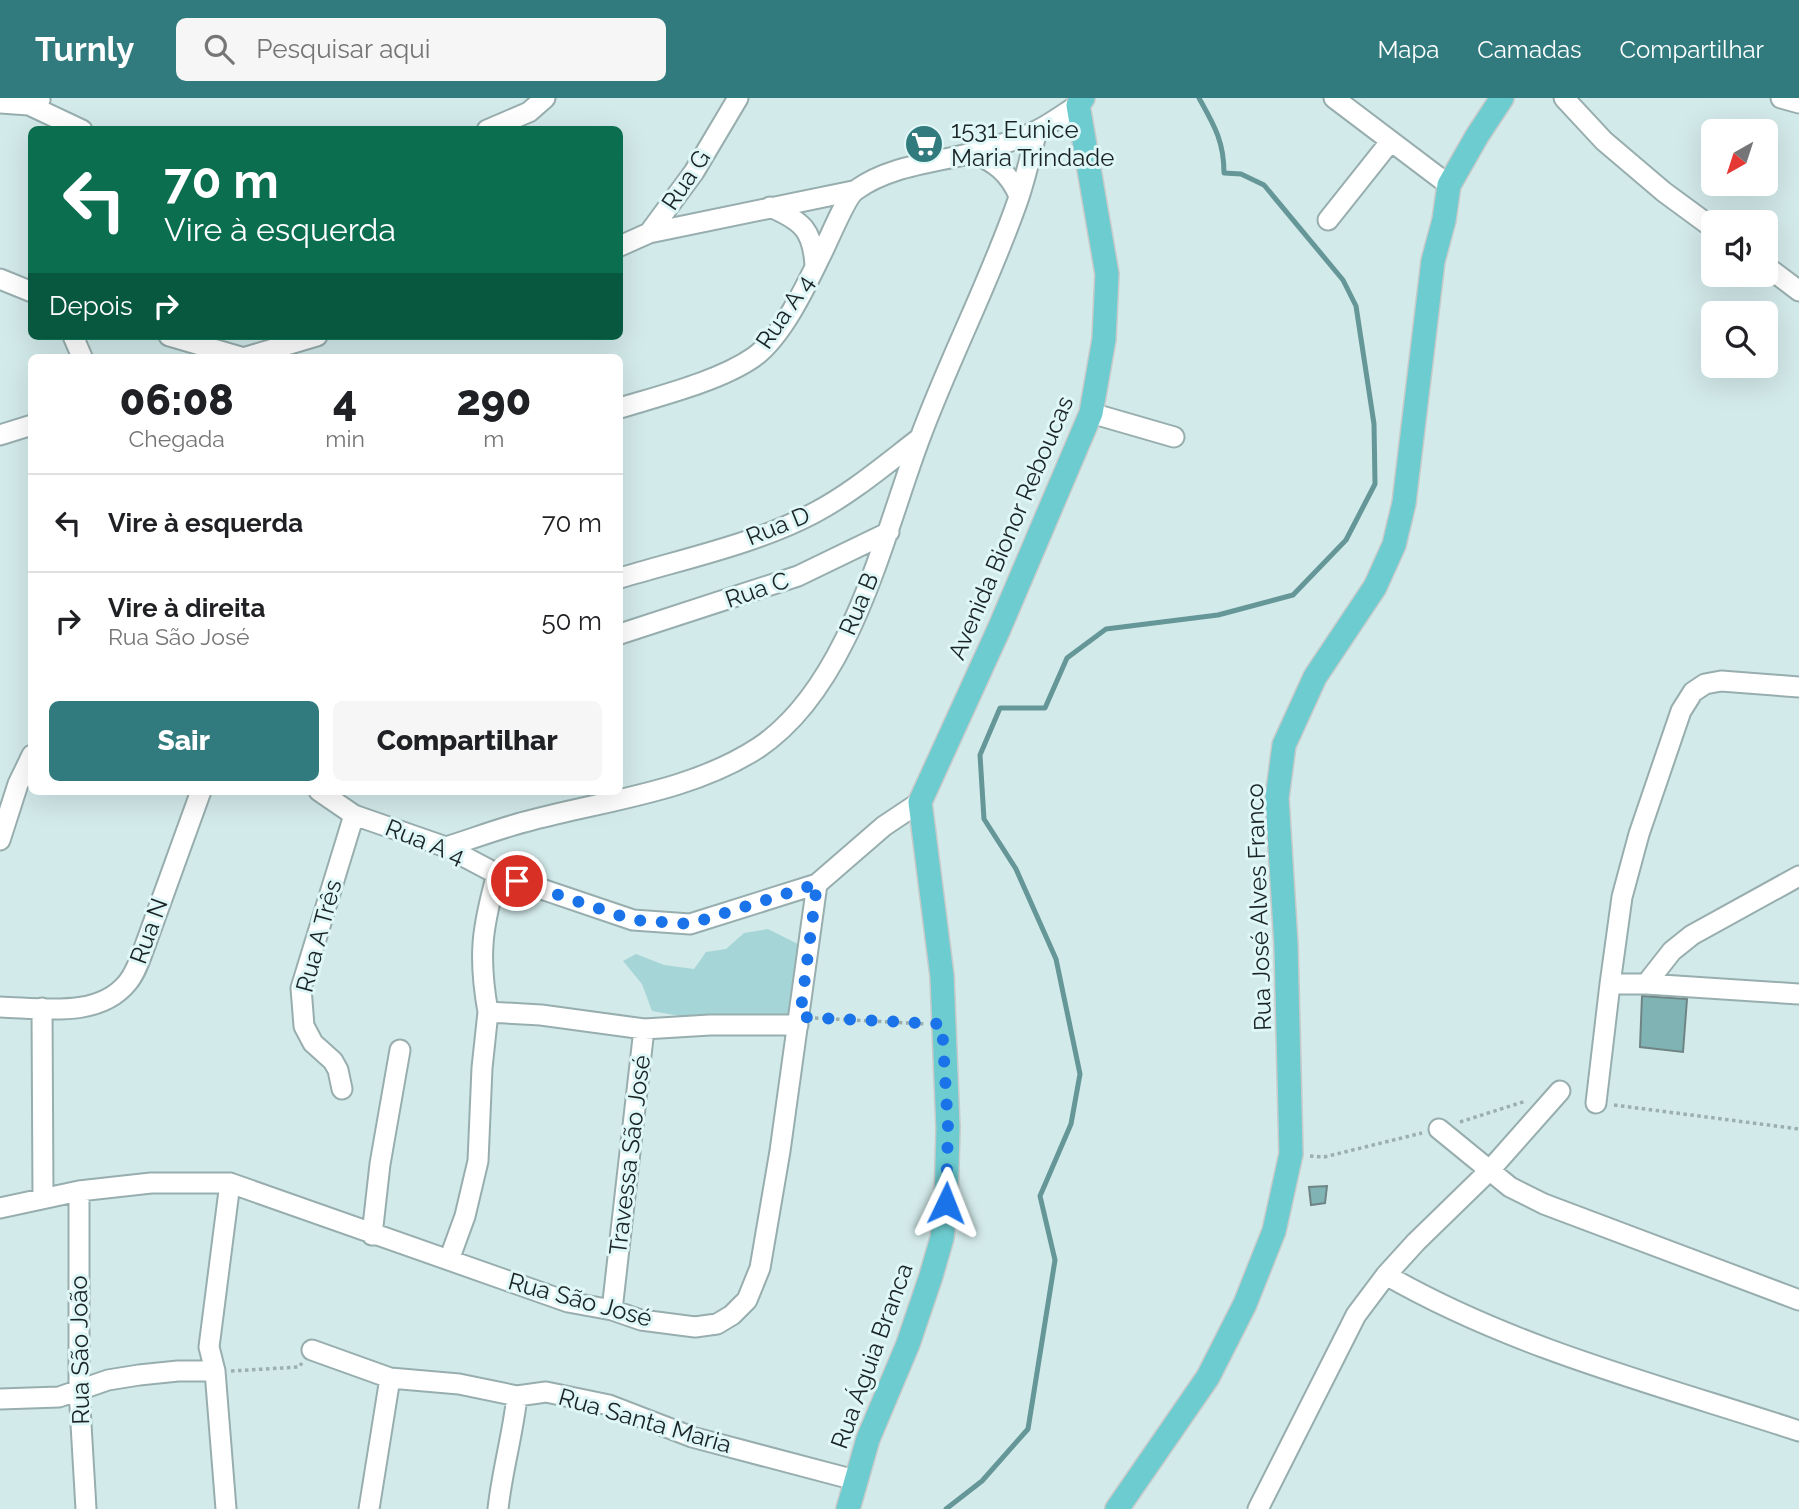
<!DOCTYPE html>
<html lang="pt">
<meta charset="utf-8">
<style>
:root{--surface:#fff;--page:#f6f6f6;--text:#202124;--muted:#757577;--line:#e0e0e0;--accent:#317a7d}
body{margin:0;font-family:Raleway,sans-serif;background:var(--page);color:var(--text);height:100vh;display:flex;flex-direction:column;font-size:26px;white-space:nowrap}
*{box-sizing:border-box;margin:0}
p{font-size:23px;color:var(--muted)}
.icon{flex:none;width:38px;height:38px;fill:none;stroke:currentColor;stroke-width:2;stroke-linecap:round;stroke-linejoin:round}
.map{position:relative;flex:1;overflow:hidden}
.drawer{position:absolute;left:28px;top:256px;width:595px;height:441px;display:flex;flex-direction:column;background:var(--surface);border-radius:10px;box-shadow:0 7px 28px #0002}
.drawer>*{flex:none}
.guide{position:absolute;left:28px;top:28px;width:595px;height:214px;border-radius:10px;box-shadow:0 7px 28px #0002;background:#0b6e4f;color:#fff;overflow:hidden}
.needle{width:46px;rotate:219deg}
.tools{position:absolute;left:1701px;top:21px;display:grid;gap:14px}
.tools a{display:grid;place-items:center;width:77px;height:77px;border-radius:10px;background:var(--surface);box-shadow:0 7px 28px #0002;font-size:35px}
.pin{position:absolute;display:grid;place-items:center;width:60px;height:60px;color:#fff;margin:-30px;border:4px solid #fff;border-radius:50%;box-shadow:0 2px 7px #0007}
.me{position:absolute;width:77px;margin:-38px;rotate:2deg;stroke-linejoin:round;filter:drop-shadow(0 0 5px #0008)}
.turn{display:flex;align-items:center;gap:24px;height:147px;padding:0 21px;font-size:32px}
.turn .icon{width:91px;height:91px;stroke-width:2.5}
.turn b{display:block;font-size:49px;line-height:60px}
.then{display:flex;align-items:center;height:66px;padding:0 21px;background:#0003;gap:14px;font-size:26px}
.eta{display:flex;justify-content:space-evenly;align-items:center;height:119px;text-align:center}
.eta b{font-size:42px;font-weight:800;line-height:49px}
.action{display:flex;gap:14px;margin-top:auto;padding:14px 21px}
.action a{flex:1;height:80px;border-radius:10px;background:var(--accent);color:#fff;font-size:28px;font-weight:800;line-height:80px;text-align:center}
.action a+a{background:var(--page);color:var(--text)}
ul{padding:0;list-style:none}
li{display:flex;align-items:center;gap:21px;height:98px;padding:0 21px;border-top:2px solid var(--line)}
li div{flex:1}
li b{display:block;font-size:26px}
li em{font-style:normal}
header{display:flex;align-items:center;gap:42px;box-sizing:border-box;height:98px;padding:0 35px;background:var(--accent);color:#fff}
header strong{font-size:33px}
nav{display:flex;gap:38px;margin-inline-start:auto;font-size:24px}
.search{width:490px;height:63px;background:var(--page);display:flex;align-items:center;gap:18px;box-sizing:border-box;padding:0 24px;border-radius:10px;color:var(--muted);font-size:26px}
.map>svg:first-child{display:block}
.green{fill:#a5d5d7}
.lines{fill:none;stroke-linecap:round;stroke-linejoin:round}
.stream{stroke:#659698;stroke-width:5}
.building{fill:#80b3b4;stroke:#6f8485;stroke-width:2}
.minor-casing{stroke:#98aeae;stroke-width:23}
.major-casing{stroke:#c8caca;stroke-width:26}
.path{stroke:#9cafaf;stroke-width:3.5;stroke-dasharray:3.5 3.5;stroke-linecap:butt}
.minor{stroke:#fff;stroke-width:19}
.major{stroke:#6ccccf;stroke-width:23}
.route{stroke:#1a73e8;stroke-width:12;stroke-dasharray:0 21.6}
.labels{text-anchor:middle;stroke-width:6;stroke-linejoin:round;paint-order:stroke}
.poi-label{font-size:24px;fill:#1b2424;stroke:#e0f7f7;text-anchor:start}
.street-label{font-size:24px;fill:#1b2424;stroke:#e0f7f7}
</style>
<header>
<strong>Turnly</strong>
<div class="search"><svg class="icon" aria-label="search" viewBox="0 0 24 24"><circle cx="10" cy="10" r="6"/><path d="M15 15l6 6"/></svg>Pesquisar aqui</div>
<nav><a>Mapa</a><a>Camadas</a><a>Compartilhar</a></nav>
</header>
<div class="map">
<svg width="1799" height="1411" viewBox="0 0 1799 1411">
<rect width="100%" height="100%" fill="#d3eaea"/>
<path class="green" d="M768 831 800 847 788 919 692 920 652 913 642 886 623 863 636 856 664 867 694 871 706 854 726 851 744 835Z"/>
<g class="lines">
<path class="stream" d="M946 1411 982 1383 1028 1331 1055 1162 1040 1098 1071 1026 1080 976 1056 861 1016 771 984 721 980 657 1000 610H1045L1067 560 1106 531 1218 517 1293 497 1346 442 1375 386 1374 326 1356 208 1343 182 1264 87 1241 76 1224 75C1224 43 1214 27 1199 0"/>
</g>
<path class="building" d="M1642 898 1687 901 1683 954 1640 949Z
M1327 1088 1325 1105 1311 1107 1309 1089Z"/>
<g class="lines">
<defs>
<path id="minor" d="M1334 0 1449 87
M1564 0 1604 43 1664 94 1713 130
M1781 0 1799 5
M0 5 29 7 40 2
M29 7 82 32
M487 32 529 14 545 0
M973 55C995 64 1009 75 1019 98
M770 109C803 123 813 133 815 168
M1328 122 1390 44
M649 135 853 93
M620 148 649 135 694 74 738 0
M1766 168 1799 193
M0 181 32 194
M73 238 82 259
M169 238 241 259
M246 259 317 238
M620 310C659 298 720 283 754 259 782 239 806 188 821 157 828 144 846 98 856 92 889 68 933 65 972 55 993 49 1019 42 1038 32 1052 25 1065 15 1078 7
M1091 315 1174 339
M0 337 32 327
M620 480C683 461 755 446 814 415 852 395 886 366 920 340
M620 536 798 478 889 434
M1799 589 1721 583 1705 586 1693 594 1681 613 1639 736 1622 799 1610 886H1646L1799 896
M319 693 354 717 446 749 497 776 633 822 690 826 817 786 884 728 920 704
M0 742 18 686 32 657
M446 749C475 740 503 729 532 722 608 702 692 693 758 650 851 588 883 438 920 340 950 259 991 181 1019 99 1026 78 1031 55 1037 33
M497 776C482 830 478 858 488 914L541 917 644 931
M1646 886 1672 853 1692 837 1799 778
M0 909C41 910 99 921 128 884 137 873 141 858 146 845L201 693
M42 910 43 1100
M342 991 338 972 333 963 313 945 304 928 301 890 354 717
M1596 1005 1610 886
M1439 1031 1510 1089 1544 1106 1799 1202
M79 1093V1292L86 1411
M0 1110 79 1093 151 1085H230L568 1204 612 1212 641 1222 695 1229 717 1226 732 1217 747 1202 760 1170 780 1053 817 786
M372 1137 380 1066 400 952
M449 1162 465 1118 478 1063 482 970 488 914
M1386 1177C1515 1251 1659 1287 1799 1333
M612 1212 644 931 710 927H798
M312 1252 390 1280 459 1286 517 1298 546 1294 609 1307 692 1339 855 1382
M0 1301 59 1299 108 1282 139 1277 178 1273H215
M226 1411 215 1273 209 1249 230 1085
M369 1411 390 1280
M498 1411C502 1373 513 1336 517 1298
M1258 1411 1356 1217 1386 1177 1416 1144 1490 1072 1560 993"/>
<path id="major" d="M848 1411 868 1341 908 1246 931 1178 942 1140 946 1105 948 1030 942 878 920 704 999 531 1091 315 1104 241 1107 176 1078 7 1083 0
M1117 1411 1208 1279 1245 1206 1274 1133 1291 1056 1286 847 1277 700 1284 647 1315 579 1375 489 1394 447 1404 405 1433 163 1444 122 1449 87 1477 38 1502 0"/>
</defs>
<use href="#minor" class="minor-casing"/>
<use href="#major" class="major-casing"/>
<path class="path" d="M815 920 926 926
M1614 1007 1799 1031
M1460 1024 1526 1003
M1310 1058 1324 1059 1422 1035
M231 1273 299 1269 302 1265"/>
<use href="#minor" class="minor"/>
<use href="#major" class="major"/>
</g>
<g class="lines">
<path class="route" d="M517 783 633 822 690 826 817 786 800 919 942 926 948 1030 946 1105"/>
</g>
<defs>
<symbol id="supermarket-disc" viewBox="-11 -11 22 22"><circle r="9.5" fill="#317a7d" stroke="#e0f7f7"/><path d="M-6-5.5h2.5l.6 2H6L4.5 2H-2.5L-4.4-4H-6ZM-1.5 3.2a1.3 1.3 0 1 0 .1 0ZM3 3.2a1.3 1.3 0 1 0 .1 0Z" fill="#fff"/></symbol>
</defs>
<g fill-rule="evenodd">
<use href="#supermarket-disc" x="902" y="24" width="44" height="44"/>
</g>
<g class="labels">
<g class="poi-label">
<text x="951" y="40">1531 Eunice<tspan x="951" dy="28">Maria Trindade</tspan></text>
</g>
<g class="street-label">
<text transform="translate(686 82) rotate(-56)" y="8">Rua G</text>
<text transform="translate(785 214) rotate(-56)" y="8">Rua A 4</text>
<text transform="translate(778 428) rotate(-22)" y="8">Rua D</text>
<text transform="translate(1011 430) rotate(-67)" y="8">Avenida Bionor Reboucas</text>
<text transform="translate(757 492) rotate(-19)" y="8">Rua C</text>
<text transform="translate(859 506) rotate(-67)" y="8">Rua B</text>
<text transform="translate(425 744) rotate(22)" y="8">Rua A 4</text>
<text transform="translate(1259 809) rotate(-92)" y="8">Rua José Alves Franco</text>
<text transform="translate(149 833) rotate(-70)" y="8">Rua N</text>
<text transform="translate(319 838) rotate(-75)" y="8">Rua A Três</text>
<text transform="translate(630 1057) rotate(-83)" y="8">Travessa São José</text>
<text transform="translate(580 1202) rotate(15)" y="8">Rua São José</text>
<text transform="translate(80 1252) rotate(-91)" y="8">Rua São João</text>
<text transform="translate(872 1258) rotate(-70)" y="8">Rua Águia Branca</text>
<text transform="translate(645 1323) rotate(16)" y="8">Rua Santa Maria</text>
</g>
</g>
</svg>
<div class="tools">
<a><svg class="needle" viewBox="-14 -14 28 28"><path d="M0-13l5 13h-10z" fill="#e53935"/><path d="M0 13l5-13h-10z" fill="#757577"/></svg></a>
<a><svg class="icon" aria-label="sound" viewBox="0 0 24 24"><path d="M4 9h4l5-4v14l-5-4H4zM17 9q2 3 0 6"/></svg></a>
<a><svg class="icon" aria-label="search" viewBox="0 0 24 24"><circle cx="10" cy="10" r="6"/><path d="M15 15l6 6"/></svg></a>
</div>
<div class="pin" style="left:517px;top:783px;background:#d93025"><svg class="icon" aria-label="arrive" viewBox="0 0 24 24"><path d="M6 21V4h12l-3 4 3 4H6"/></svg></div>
<svg class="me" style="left:946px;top:1105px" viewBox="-20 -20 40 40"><path d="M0-17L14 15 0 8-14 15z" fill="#1a73e8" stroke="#fff" stroke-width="4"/></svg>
<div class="guide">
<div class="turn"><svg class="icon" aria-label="left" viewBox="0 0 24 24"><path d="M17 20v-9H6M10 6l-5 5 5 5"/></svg><div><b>70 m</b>Vire à esquerda</div></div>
<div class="then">Depois<svg class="icon" aria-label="right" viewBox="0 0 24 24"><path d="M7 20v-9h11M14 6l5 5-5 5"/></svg></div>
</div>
<section class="drawer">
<div class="eta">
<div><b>06:08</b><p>Chegada</p></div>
<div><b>4</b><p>min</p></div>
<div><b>290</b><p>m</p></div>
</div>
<ul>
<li><svg class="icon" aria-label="left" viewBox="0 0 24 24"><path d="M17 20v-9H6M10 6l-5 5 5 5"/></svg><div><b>Vire à esquerda</b></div><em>70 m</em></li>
<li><svg class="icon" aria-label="right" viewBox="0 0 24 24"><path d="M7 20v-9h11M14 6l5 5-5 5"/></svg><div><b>Vire à direita</b><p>Rua São José</p></div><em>50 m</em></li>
</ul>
<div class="action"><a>Sair</a><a>Compartilhar</a></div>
</section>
</div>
